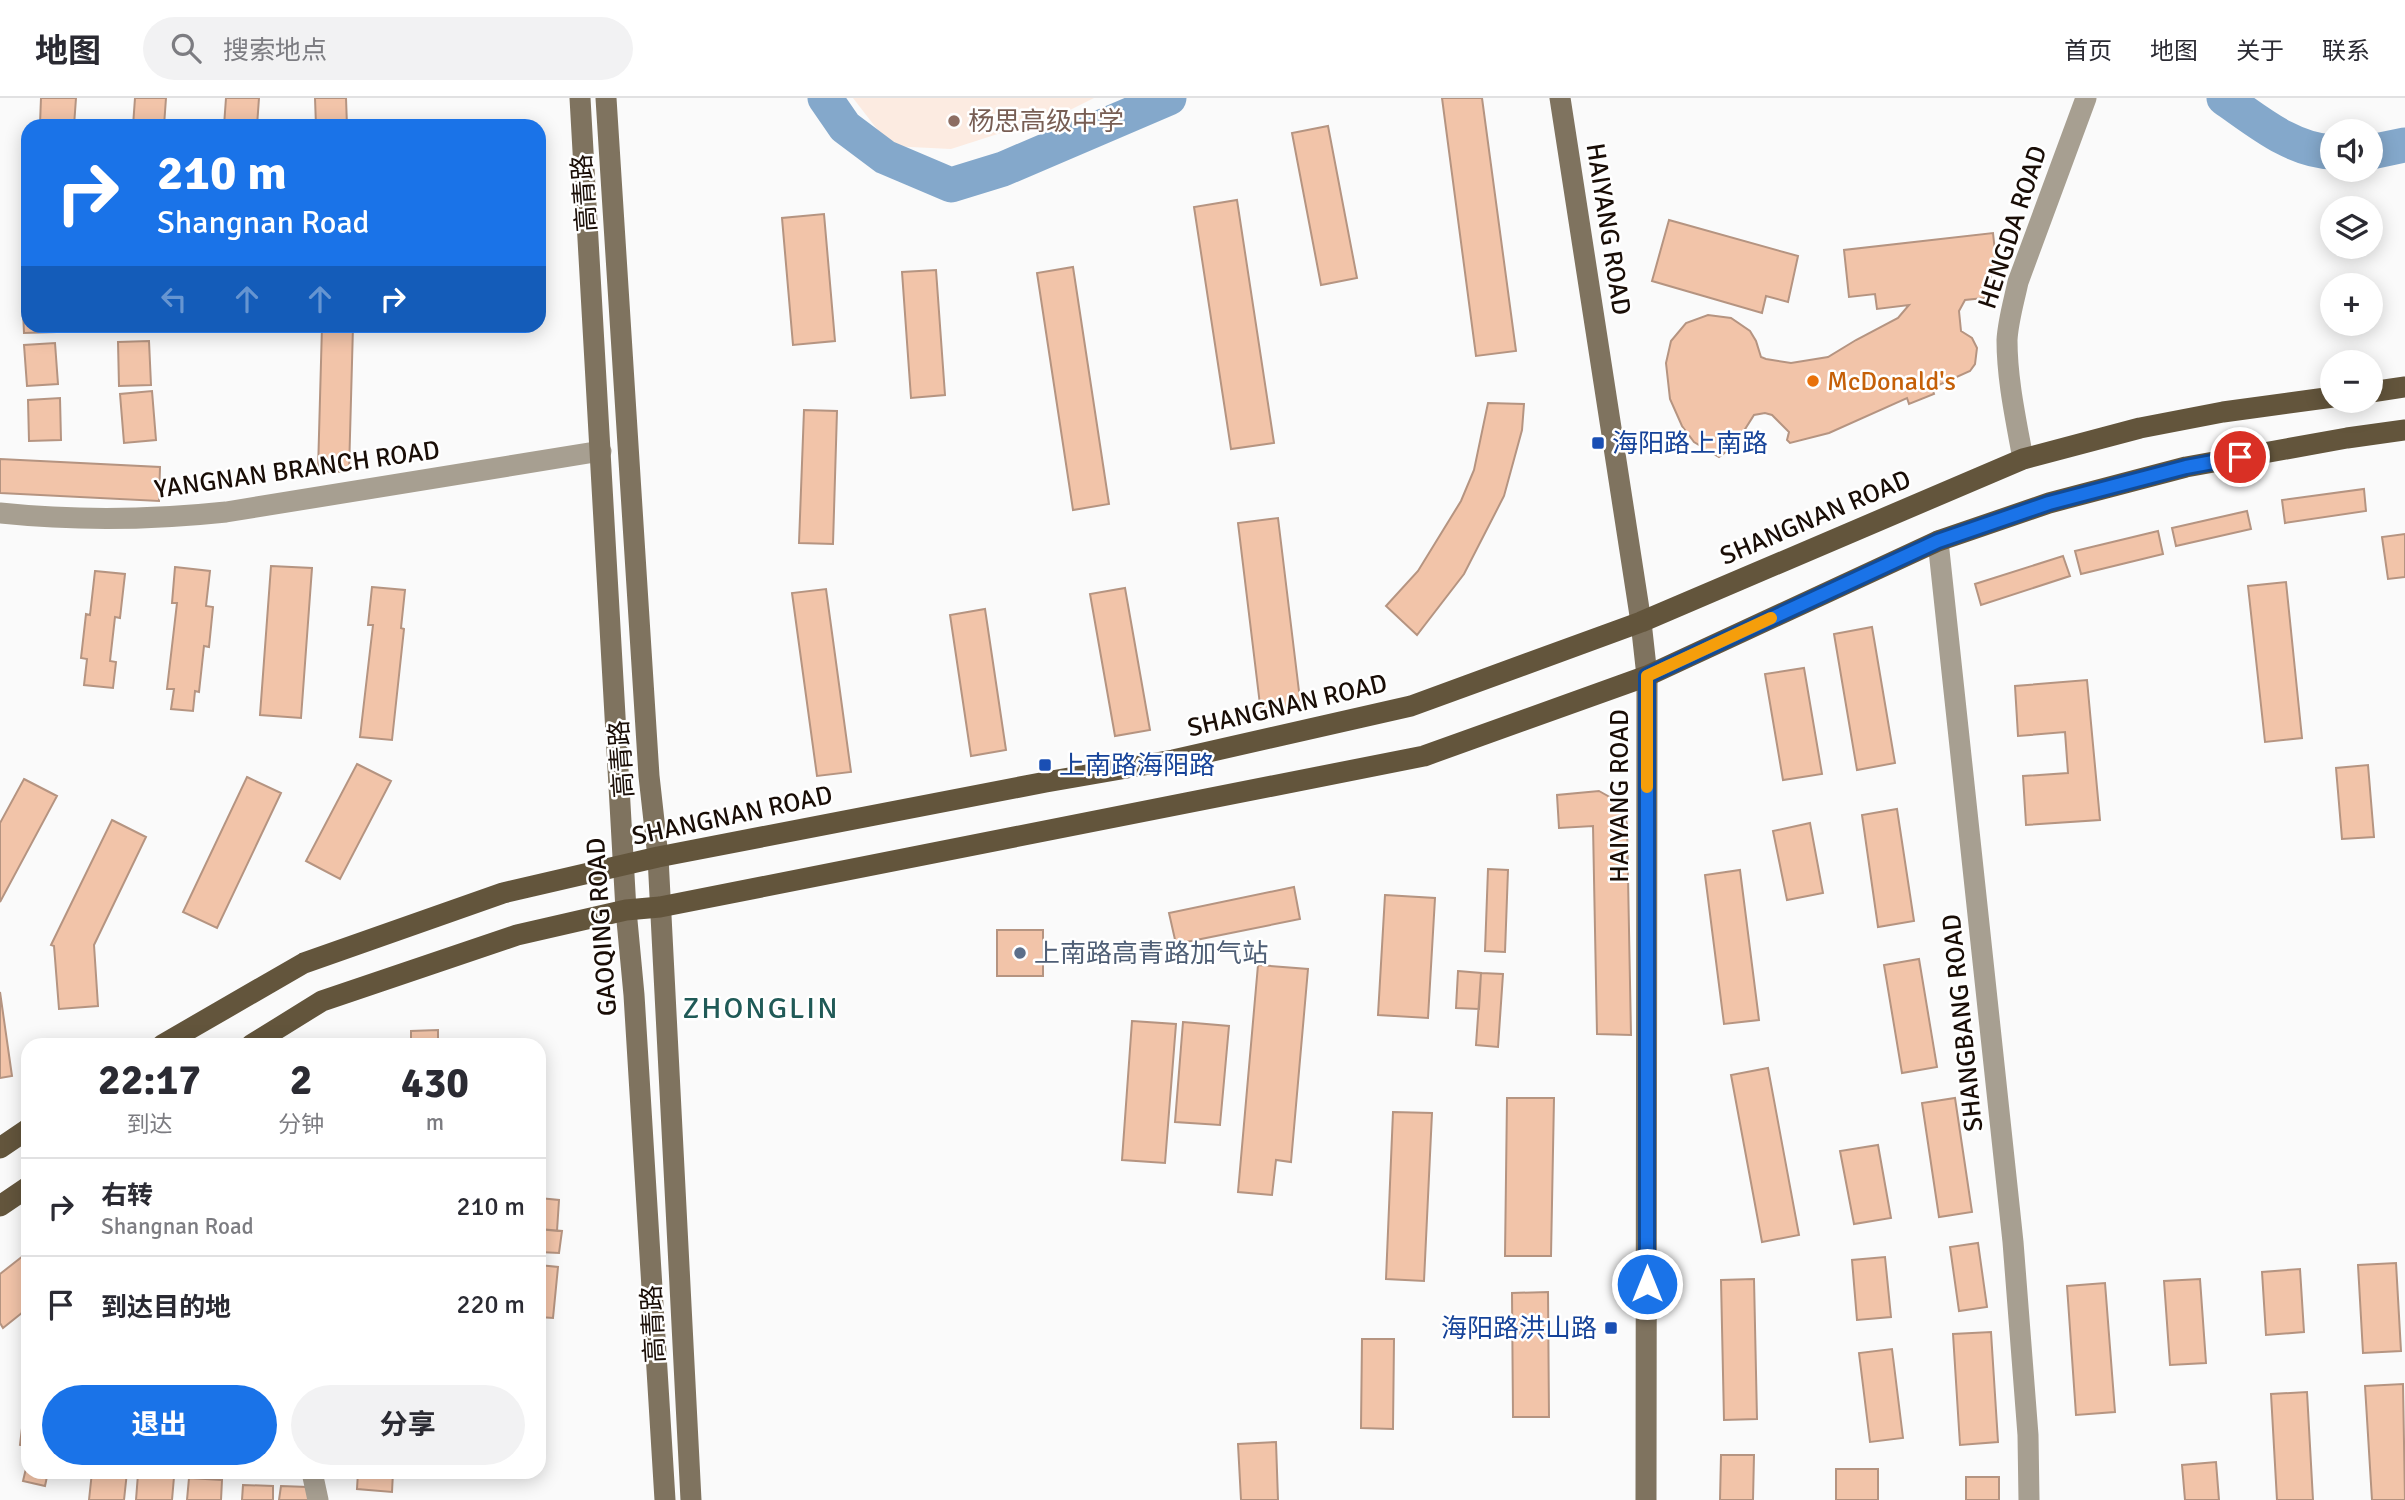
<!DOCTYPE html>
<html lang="zh">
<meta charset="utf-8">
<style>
:root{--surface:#fff;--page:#f2f2f3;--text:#2b2b33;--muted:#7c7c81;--line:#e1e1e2;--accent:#1a73e8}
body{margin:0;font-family:Signika,"Noto Sans SC",sans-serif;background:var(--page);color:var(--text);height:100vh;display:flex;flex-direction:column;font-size:26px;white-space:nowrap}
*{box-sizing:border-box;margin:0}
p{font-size:23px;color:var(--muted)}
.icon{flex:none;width:38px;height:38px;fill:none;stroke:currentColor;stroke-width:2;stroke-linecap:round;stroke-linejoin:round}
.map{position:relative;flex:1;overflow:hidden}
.drawer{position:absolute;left:21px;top:940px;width:525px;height:441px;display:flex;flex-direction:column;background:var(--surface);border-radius:21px;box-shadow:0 4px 18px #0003}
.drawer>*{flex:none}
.top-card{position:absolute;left:21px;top:21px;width:525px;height:214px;border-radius:21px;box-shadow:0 4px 18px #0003;background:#1a73e8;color:#fff;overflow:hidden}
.fabs{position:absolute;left:2320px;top:21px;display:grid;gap:14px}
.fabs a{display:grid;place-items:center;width:63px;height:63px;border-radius:50%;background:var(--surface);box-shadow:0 4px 18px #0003;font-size:35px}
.pin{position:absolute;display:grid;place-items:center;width:60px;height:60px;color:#fff;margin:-30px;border:4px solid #fff;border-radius:50%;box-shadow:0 2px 7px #0007}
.me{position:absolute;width:77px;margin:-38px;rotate:0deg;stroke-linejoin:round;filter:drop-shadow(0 0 5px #0008)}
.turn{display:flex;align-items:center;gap:24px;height:147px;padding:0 21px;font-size:32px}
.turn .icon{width:91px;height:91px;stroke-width:2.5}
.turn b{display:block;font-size:49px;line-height:60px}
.lanes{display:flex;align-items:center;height:66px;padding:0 21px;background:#0003;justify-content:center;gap:35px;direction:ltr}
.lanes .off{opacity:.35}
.eta{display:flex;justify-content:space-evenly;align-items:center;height:119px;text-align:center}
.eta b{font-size:42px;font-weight:700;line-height:49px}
.cta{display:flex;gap:14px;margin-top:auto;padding:14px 21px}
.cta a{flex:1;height:80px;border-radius:42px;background:var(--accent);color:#fff;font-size:28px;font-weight:700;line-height:80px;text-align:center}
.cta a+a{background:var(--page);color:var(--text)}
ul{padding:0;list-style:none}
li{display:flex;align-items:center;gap:21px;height:98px;padding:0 21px;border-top:2px solid var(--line)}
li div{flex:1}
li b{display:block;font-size:26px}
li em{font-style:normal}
header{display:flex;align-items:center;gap:42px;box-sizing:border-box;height:98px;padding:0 35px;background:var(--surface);border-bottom:2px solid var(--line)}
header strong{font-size:33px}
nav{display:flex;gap:38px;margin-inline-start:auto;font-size:24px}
.search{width:490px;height:63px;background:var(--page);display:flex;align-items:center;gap:18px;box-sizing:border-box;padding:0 24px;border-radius:38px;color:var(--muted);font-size:26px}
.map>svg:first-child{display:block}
.built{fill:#fcebe1}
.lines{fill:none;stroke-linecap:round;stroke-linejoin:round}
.river{stroke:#84a8cb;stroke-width:35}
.building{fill:#f2c4a9;stroke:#b59481;stroke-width:2}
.street{stroke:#a79f91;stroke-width:21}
.secondary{stroke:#7f735f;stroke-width:21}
.primary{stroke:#63553c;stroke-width:21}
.route-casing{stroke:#114b97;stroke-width:18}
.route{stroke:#1a73e8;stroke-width:12}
.slow{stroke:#f59e0b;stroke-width:12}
.education-dot{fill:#8d6e63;stroke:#fff;stroke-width:2.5}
.food-dot{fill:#e8710a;stroke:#fff;stroke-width:2.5}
.transit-dot{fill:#1a4fb4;stroke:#fff;stroke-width:2.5}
.service-dot{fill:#5c6f8a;stroke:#fff;stroke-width:2.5}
.labels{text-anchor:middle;stroke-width:5;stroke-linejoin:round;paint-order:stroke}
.education-label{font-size:26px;fill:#785e54;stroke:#fff;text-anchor:start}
.street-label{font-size:26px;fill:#190d06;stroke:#fff}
.food-label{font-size:26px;fill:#c56008;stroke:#fff;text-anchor:start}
.transit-label{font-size:26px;fill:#164399;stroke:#fff;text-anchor:start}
.service-label{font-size:26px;fill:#4e5e75;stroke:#fff;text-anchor:start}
.quarter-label{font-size:30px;letter-spacing:2px;fill:#205a57;stroke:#fff}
</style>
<header>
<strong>地图</strong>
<div class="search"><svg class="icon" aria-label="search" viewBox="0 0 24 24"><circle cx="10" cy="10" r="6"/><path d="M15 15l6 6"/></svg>搜索地点</div>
<nav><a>首页</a><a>地图</a><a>关于</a><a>联系</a></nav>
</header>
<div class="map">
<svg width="2405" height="1402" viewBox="0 0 2405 1402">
<rect width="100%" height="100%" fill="#fafafa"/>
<path class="built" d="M853 0H1094L1066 14 951 51 890 48Z"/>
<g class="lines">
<path class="river" d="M825 0 845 29 885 59 951 87 1003 71 1169 0
M2224 0C2256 22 2292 53 2333 54
M2371 54 2405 47"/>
</g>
<path class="building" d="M41 0H76L74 28 40 26Z
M135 0H166L164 28H133Z
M226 0H259L257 28H224Z
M315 0H346L347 28H316Z
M1442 0H1482L1516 253 1476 258Z
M1328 28 1357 180 1321 187 1292 35Z
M1237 102 1274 345 1231 351 1194 109Z
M824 116 835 243 793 247 782 120Z
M1669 122 1798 158 1788 204 1766 198 1762 215 1652 183Z
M1993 135 1996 163 1984 200 1965 202 1959 213 1961 233 1972 240 1977 250 1975 266 1970 273 1932 290 1934 296 1909 306 1907 300 1829 335 1790 345 1787 342 1789 334 1772 317 1765 315 1754 317 1735 347 1719 359 1694 344 1682 328 1670 301 1666 265 1671 243 1686 225 1708 217 1731 220 1750 233 1756 243 1761 259 1766 261 1791 265 1828 259 1856 242 1898 220 1909 207 1877 211 1875 196 1849 199 1844 152Z
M1073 169 1109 406 1073 412 1037 175Z
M936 172 945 297 911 300 902 174Z
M28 189V228H56V234L24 235 22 190Z
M116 228H149V230L116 232Z
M322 228H353L349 374 318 373Z
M149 243 151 287 119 288 118 244Z
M55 245 58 286 27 288 24 247Z
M152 293 156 342 124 345 120 296Z
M60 300 61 342 29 343 28 302Z
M1488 305 1524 306 1522 332 1504 398 1464 476 1417 537 1386 508 1418 473 1461 403 1474 372Z
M804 312 837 313 833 446 799 445Z
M0 361 160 369 159 403 0 395Z
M2364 391 2366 413 2285 425 2282 402Z
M2247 413 2251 431 2176 448 2172 430Z
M1278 420 1301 610 1261 615 1238 425Z
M2158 433 2163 456 2081 476 2075 453Z
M2405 436V479L2388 481 2382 439Z
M2063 458 2070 478 1981 507 1975 486Z
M271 468 312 470 301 620 260 617Z
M175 469 210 473 206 508 213 509 209 549 204 548 199 594 195 593 193 613 171 611 174 591H167L177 505H172Z
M95 473 125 476 120 520 115 519 110 563 116 564 113 590 84 587 87 561 81 560 86 516 90 517Z
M2286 484 2302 640 2265 644 2248 488Z
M372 489 405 492 401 530 404 531 392 642 360 639 373 527H368Z
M1125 490 1150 632 1115 638 1090 496Z
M826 491 851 674 817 678 792 495Z
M985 511 1006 652 971 658 950 517Z
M1872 529 1895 665 1857 672 1834 536Z
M1804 570 1822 676 1783 682 1765 576Z
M2087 582 2100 722 2026 727 2023 678 2068 675 2065 634 2018 638 2015 588Z
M357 666 391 683 340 781 306 763Z
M2368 667 2374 739 2342 741 2336 670Z
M247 679 281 695 217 830 183 814Z
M24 681 57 698 0 804V725Z
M1599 693 1622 706 1627 726 1631 937 1597 936 1593 728 1559 730 1557 697Z
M1897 711 1914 823 1878 829 1862 717Z
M112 722 146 739 94 847 98 908 59 911 54 848 51 847Z
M1810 725 1823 795 1787 802 1773 733Z
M1488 771 1508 772 1505 854 1485 853Z
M1740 772 1759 922 1724 926 1705 777Z
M1294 789 1300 821 1176 846 1169 815Z
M1385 797 1435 800 1428 920 1378 917Z
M997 832H1043V878H997Z
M1919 861 1937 969 1902 975 1884 867Z
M1258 867 1308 871 1291 1064 1276 1062 1272 1097 1238 1094Z
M1458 873 1481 875 1479 911 1456 910Z
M1481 875 1503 876 1498 949 1476 947Z
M0 894 12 978 0 980Z
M1132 923 1176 926 1165 1065 1122 1062Z
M1183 924 1229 928 1220 1027 1175 1024Z
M438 932V947H411V933Z
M1768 970 1799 1137 1762 1144 1731 977Z
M1507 1000H1554L1551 1158H1505Z
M1955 1000 1972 1114 1939 1119 1922 1005Z
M1393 1014 1432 1015 1424 1183 1386 1181Z
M1878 1047 1891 1120 1854 1126 1840 1053Z
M539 1100 559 1102 557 1133 539 1131Z
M539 1131 562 1133 559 1155 539 1154Z
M1978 1145 1987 1209 1959 1213 1950 1149Z
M28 1154V1210L3 1230 0 1225V1176Z
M1885 1159 1891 1219 1857 1222 1852 1162Z
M2396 1165 2401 1253 2363 1255 2358 1167Z
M539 1167 558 1169 553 1220 539 1219Z
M2300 1171 2304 1234 2266 1237 2262 1174Z
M1754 1181 1757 1321 1724 1322 1721 1182Z
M2200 1181 2206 1265 2170 1267 2164 1183Z
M2105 1185 2115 1314 2076 1317 2067 1188Z
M1548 1194 1549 1319H1513L1512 1195Z
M1991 1234 1998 1344 1960 1347 1953 1236Z
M1362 1241H1394L1393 1331 1361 1330Z
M1892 1251 1903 1340 1870 1344 1859 1255Z
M28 1280V1348L20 1347Z
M2403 1286 2405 1402H2372L2365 1288Z
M2307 1294 2313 1402H2277L2271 1296Z
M1276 1344 1278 1402H1241L1238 1346Z
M1721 1357H1754L1753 1402H1720Z
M28 1362V1374H48L45 1388 23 1383Z
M2216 1364 2219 1402H2185L2182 1367Z
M1836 1371H1878V1402H1836Z
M92 1374H127L124 1402H89Z
M358 1374H393L392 1394 357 1391Z
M138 1376 174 1379 172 1402H136Z
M1966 1379H1999V1402H1966Z
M189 1380 222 1382 221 1402H187Z
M243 1387 273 1388V1402H242Z
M281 1388 308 1389V1402H279Z"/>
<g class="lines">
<path class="street" d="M2023 361C2016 322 2007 282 2007 242 2008 223 2014 203 2018 184L2086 0
M0 415C76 423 151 422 226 414L601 353
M1938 443 2013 1144 2028 1337 2029 1402
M312 1374 318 1402"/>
<path class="secondary" d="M580 0 626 812 634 897 665 1402
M606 0 649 678 658 759 691 1402
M1560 0 1641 524 1647 578 1646 1402"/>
<path class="primary" d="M2371 294 2405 289
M162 947 304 865 503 795 658 759 1046 684 1173 662 1411 608 1641 524 2023 361 2140 330 2223 314 2333 299
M251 947 322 903 517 837 626 812 660 809 1424 658 1647 578 1938 443 2049 405 2186 369 2347 340 2405 332
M0 1050 28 1031
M0 1108 28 1089"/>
</g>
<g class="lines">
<defs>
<path id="route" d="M1647 1186V578L1938 443 2049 405 2186 369 2240 359"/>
</defs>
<use href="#route" class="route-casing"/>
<use href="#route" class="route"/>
<path class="slow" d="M1647 689V578L1771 520"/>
</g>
<circle class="education-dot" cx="954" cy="23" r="7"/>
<circle class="food-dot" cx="1813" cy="283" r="7"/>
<g class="transit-dot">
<rect x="1591" y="338" width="14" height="14" rx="3.5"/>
<rect x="1038" y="660" width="14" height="14" rx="3.5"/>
<rect x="1604" y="1223" width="14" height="14" rx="3.5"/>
</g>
<circle class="service-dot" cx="1020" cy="855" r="7"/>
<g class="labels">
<g class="education-label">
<text x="968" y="32">杨思高级中学</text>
</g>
<g class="street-label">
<text transform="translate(584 95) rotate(-94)" y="9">高青路</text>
<text transform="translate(2012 129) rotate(-72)" y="9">HENGDA ROAD</text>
<text transform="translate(1609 131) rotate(81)" y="9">HAIYANG ROAD</text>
<text transform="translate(297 371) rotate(-8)" y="9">YANGNAN BRANCH ROAD</text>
<text transform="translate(1815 419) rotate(-23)" y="9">SHANGNAN ROAD</text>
<text transform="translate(1287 607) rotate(-13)" y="9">SHANGNAN ROAD</text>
<text transform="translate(621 661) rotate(-94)" y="9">高青路</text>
<text transform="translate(1619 698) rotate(-90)" y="9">HAIYANG ROAD</text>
<text transform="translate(732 717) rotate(-12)" y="9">SHANGNAN ROAD</text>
<text transform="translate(601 829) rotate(-94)" y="9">GAOQING ROAD</text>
<text transform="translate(1962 925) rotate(-96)" y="9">SHANGBANG ROAD</text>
<text transform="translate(653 1226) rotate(-93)" y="9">高青路</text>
</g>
<g class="food-label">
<text x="1827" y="292">McDonald's</text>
</g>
<g class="transit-label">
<text x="1612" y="354">海阳路上南路</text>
<text x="1059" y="676">上南路海阳路</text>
<text x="1597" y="1239" text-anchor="end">海阳路洪山路</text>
</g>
<g class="service-label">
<text x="1034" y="864">上南路高青路加气站</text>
</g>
<g class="quarter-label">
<text x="761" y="920">ZHONGLIN</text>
</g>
</g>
</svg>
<div class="fabs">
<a><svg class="icon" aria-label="sound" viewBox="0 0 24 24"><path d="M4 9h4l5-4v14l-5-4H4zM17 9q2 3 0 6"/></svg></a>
<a><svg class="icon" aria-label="layers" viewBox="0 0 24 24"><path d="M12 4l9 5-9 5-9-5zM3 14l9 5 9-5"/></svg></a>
<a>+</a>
<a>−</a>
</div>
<div class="pin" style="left:2240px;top:359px;background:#d93025"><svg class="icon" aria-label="arrive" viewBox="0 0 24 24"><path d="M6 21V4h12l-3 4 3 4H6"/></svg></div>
<svg class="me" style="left:1647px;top:1186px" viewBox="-20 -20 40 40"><circle r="17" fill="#1a73e8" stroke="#fff" stroke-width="3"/><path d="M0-11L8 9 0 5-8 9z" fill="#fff"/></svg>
<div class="top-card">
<div class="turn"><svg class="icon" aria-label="right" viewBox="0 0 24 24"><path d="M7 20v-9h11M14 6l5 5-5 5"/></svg><div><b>210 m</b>Shangnan Road</div></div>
<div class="lanes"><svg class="icon off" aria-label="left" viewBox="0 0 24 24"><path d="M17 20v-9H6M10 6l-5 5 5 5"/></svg><svg class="icon off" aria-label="ahead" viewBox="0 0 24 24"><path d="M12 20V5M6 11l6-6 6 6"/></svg><svg class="icon off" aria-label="ahead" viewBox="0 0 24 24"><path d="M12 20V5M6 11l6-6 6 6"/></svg><svg class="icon" aria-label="right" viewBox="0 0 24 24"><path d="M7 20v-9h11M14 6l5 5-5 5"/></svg></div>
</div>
<section class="drawer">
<div class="eta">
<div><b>22:17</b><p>到达</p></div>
<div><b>2</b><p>分钟</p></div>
<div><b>430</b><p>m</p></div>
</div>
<ul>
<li><svg class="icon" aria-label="right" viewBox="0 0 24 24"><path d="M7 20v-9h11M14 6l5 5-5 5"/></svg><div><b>右转</b><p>Shangnan Road</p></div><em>210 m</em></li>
<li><svg class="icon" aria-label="arrive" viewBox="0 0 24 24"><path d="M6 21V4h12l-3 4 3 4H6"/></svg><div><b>到达目的地</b></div><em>220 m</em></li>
</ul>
<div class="cta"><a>退出</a><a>分享</a></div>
</section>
</div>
